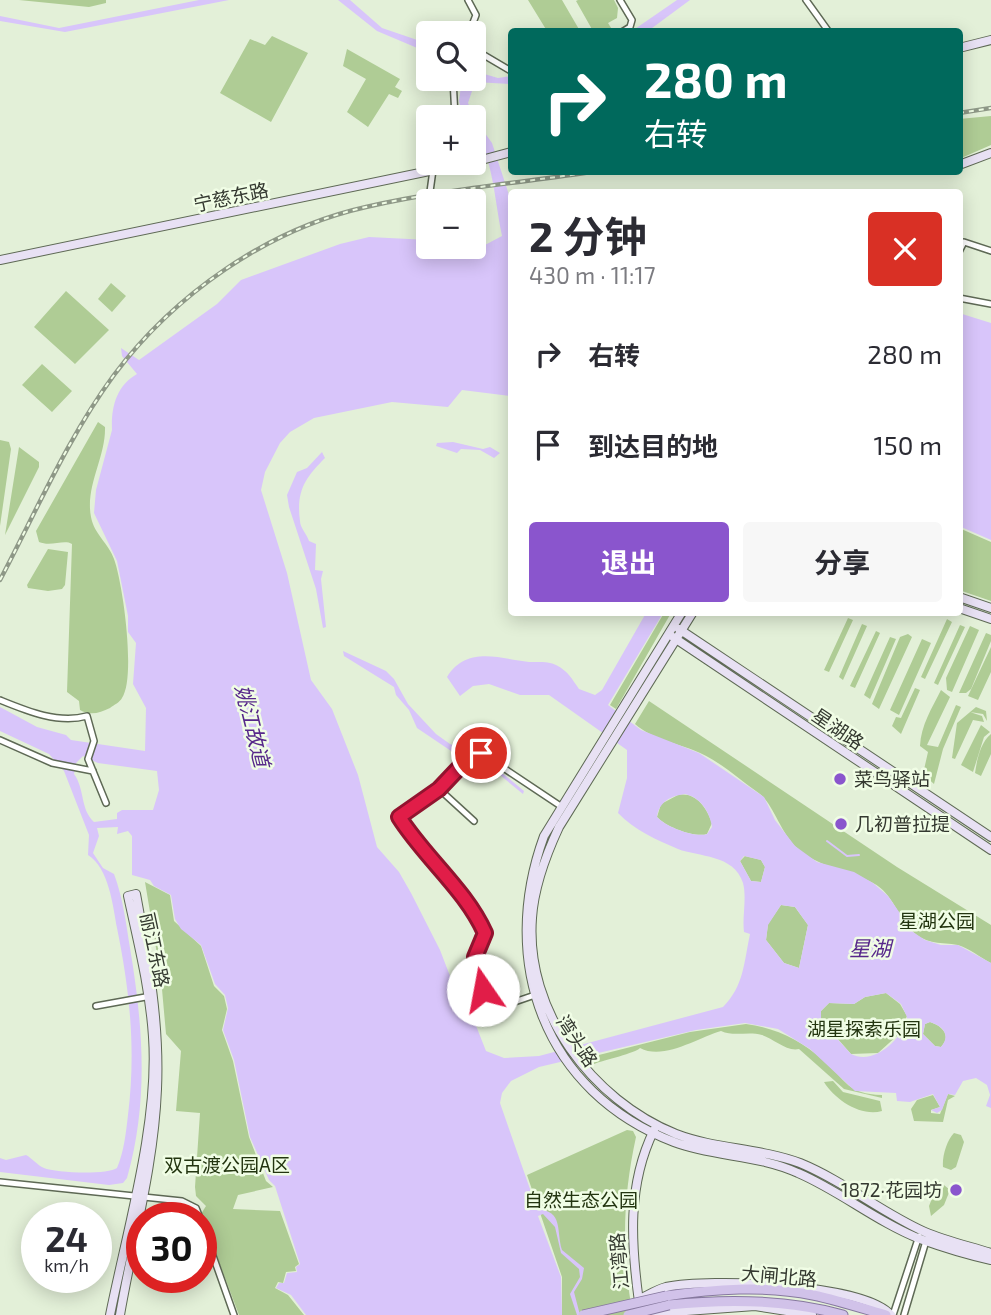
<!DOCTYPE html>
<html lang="zh">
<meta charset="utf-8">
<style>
:root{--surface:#fff;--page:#f7f7f7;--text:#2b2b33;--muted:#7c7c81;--accent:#8a55cd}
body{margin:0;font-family:"Exo 2","Noto Sans SC",sans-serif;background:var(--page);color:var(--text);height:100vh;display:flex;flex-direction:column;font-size:26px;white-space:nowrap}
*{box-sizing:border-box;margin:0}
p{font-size:23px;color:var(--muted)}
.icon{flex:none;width:38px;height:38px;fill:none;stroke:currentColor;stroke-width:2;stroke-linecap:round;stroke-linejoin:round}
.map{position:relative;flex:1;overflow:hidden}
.panel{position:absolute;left:508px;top:189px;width:455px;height:427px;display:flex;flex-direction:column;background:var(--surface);border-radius:7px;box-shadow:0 4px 18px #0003}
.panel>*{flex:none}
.guide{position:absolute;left:508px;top:28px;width:455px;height:147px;border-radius:7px;box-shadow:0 4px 18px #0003;background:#00695c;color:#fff;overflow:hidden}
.buttons{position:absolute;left:416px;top:21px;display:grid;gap:14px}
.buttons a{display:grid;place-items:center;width:70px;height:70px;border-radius:7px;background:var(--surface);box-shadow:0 4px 18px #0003;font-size:35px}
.speed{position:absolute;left:21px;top:1202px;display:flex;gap:14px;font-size:35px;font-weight:700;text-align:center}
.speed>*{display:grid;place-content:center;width:91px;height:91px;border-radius:50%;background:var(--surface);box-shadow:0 4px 18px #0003;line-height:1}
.speed small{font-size:18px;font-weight:400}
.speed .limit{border:10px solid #d22;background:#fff;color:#111}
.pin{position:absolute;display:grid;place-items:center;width:60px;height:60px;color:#fff;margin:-30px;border:4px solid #fff;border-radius:50%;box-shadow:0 2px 7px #0007}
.me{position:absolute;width:77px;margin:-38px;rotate:348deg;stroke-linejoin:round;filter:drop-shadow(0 0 5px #0008)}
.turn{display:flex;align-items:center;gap:24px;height:147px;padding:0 21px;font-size:32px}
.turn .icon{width:91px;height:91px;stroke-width:2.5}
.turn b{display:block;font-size:49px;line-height:60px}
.round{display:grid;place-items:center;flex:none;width:74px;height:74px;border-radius:7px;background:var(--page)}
.summary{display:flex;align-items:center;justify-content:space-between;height:119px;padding:0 21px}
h1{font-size:42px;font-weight:700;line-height:52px}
.button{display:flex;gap:14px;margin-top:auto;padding:14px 21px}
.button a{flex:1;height:80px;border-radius:7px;background:var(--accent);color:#fff;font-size:28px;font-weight:700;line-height:80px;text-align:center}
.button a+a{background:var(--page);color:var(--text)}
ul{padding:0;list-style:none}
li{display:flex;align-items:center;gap:21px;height:91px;padding:0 21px}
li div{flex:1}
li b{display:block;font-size:26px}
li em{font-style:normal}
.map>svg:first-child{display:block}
.green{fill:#afcc95}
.water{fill:#d8c5fa;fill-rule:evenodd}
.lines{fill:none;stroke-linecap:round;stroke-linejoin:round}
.stream{stroke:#d8c5fa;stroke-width:2}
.street-casing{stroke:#5e6955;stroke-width:8}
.secondary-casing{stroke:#5e6955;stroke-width:10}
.primary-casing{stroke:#86789e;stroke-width:11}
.street{stroke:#fff;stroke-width:5}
.secondary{stroke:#e8e1f4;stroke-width:8}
.primary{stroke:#d1c2e9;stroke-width:9}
.rail-casing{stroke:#8e9887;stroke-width:4.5}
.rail{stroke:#f0fde5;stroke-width:2;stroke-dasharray:5;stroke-linecap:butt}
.primary-bridge-casing{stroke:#86789e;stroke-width:11;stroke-linecap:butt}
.primary-bridge{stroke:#d1c2e9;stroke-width:9}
.route-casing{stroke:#92132f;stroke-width:18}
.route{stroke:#e11d48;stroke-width:12}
.poi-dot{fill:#8a55cd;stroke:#f0fde5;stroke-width:2.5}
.labels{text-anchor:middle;stroke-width:5;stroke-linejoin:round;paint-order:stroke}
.street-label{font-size:19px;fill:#343930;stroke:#f0fde5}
.poi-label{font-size:19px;fill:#343930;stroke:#f0fde5;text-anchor:start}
.park-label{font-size:19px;fill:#233510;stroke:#f0fde5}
.water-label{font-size:21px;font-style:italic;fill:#56278a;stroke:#f0fde5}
</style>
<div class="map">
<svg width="991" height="1315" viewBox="0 0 991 1315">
<rect width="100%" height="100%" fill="#e3f0d8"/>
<path class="green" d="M19 0H106V3L89 7Z
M528 0H562L580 31H547Z
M578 0H614L618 8 617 18 608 23 613 31H593L576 1Z
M272 36 308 53 271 122 220 93 250 39 265 45Z
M347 49 400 79 395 87 402 91 398 98 389 94 368 127 347 112 366 79 343 66Z
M991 116V145L959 159V119Z
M111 283 126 296 112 312 98 299Z
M66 291 109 330 75 364 34 327Z
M42 364 72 391 52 412 22 385Z
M98 422 105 427C106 457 85 486 91 517 94 534 109 544 114 559 123 583 136 678 122 698 120 702 114 705 110 708 100 713 90 716 80 710L79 701 67 692 72 544C64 539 51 547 39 542L36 531Z
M0 440 9 442 11 449 0 526Z
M19 447 39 462V467L5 535Z
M959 528 991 542V601L959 590Z
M48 549 68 552 65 585 62 589 48 591 28 588 27 585Z
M664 613H671L616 709 610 705Z
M848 618 853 620 829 672 824 670Z
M947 619 952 622 925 679 921 677Z
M862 624 867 626 843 680 839 677Z
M960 625 965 627 938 685 934 683Z
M970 626 979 630 952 692 947 690 946 678Z
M876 631 880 633 855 688 850 686Z
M986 633 991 635V641L971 689 966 693H959Z
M908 634 912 637 879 709 872 704 900 637Z
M890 637 896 639 870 699 864 695Z
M922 639 931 643 899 715 890 710Z
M991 647V672L978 700 968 696Z
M915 688 920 690 901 734 892 726 896 717 901 718Z
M941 690 950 697 927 745 938 747 956 705 961 707 943 749 934 784 923 774 928 752 920 746C921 725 932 708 941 690Z
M649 701 897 867 991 925V963C981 958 969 948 958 945 941 942 928 945 913 932 898 918 893 893 873 883 847 869 818 868 796 847 781 833 773 804 760 794 740 780 716 758 693 750 673 742 652 739 635 724Z
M976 707 986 711 987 721 983 714 970 712 982 716 984 722 973 720 955 759 952 758 957 723Z
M981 725 990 732 984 737 973 772 961 765Z
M991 734V754L981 776 975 773C977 760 980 743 991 734Z
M678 795C696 792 706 807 712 823L707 834C695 838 666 827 657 817L661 804Z
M745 856 761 860 765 867 761 882 751 881 740 861Z
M145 882 170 895 174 921 201 946 214 986 224 996 227 1009 222 1030 233 1061 249 1137 266 1181 273 1187 238 1195 233 1209 280 1211 299 1264 295 1267 296 1271 286 1272 283 1283 278 1282 275 1288 288 1295 304 1315H239L201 1214 206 1206 196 1196 195 1187 200 1113 176 1111 181 1051 166 1034 161 978Z
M781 905 795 907 808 925 799 968 784 963 766 940 768 924Z
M886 993 900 1004 907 1016 899 1034 878 1053 851 1054 821 1020V1011L829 1003 854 1004 865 997Z
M930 1022C942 1026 952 1035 941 1047L935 1046 923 1034 925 1024Z
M746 1024C776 1028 801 1040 824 1061 847 1081 847 1094 882 1095V1098L844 1089 799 1049C787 1052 774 1039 762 1035 748 1031 734 1037 721 1031 699 1037 664 1061 640 1048 636 1053 604 1060 594 1064L587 1058 690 1032Z
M833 1081 843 1092 880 1101 882 1111C861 1117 835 1100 824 1082Z
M948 1094 955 1096 948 1100 943 1122 914 1121 911 1109 917 1100 933 1095 940 1107 931 1110V1113L940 1114Z
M627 1130 633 1131 636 1137C623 1196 621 1254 633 1315H562V1277L527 1175Z
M954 1133 961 1135 964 1142 956 1167 951 1170 943 1167C942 1156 947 1140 954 1133Z
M939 1181 950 1190 944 1205 931 1216 929 1206Z"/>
<path class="water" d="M199 0H229L65 32 0 21V16L59 28Z
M338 0H350L382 28 429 44V53L377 31Z
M677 0H690L648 31H632Z
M474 71 498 78 511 76V84L475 82 468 103 474 117H463L459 101 462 79H474Z
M474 118 492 143 511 201V396L462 390 448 407 392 402 314 418 290 432 280 443 265 472 261 490 287 573 311 680 332 709 358 775 377 847 399 872 411 893 440 950 450 976 460 985 486 1051 504 1058 539 1056 723 1007C744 986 744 962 750 934L744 932C742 917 747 898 743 883 734 854 698 857 678 849 657 840 634 830 618 813L627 778V750L549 695H520L489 684 473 686 460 696 447 677C467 645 500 659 529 662 537 662 549 661 556 665 568 671 572 679 579 689L595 695 602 690 646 613H663L608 705 641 730 699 753 764 797 775 820 795 846 817 862 854 872 873 883 888 896 913 932 925 940 941 945H958L991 963V1108L986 1106 990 1095 987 1085 976 1078 963 1081 955 1095 948 1094 942 1110 937 1113 931 1110 940 1107 933 1094 910 1102 897 1101 896 1093 855 1091 810 1049 778 1029 745 1023 696 1030 539 1067 511 1081 502 1093 500 1103 537 1209C564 1211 556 1231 562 1250L584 1268 582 1279 574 1292 580 1315H577L570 1294 580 1277 579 1269 561 1253 555 1227 543 1214 538 1216 561 1277 562 1315H306L291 1295 276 1288 279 1283H284L287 1273 297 1272 296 1267 300 1264 275 1186 269 1180 250 1137 234 1060 223 1030 228 1008 225 995 215 984 201 945 181 929 175 919 171 895 154 886 150 880 132 875V836L128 831 117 834 118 827 97 828 99 836 93 853 103 868 114 874C123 898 126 923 130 948 143 1026 149 1101 127 1178L123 1183 109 1185 0 1172V1158L6 1160 26 1155C32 1158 37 1165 44 1168 55 1173 108 1175 117 1168 124 1152 126 1132 128 1115 136 1050 130 992 117 928 113 906 109 868 88 855L89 835 64 771 49 754 0 731V707L37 727 66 735 71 740 145 751 146 708 133 684 136 643 128 632V616L117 561 94 513 96 490 112 430C111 408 116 386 137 374L122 356 121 348 139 360 217 304 241 280 340 244 369 237 429 240V247L483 246 502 236C497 212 495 188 489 165 484 147 474 137 474 118ZM83 756 98 763 157 771 159 790 153 810H122L117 813V819L94 822C80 809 85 789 74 774L76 763ZM685 794C700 797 710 812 712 827L707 834C695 838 666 827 657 817 659 802 670 796 685 794ZM744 856 761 860 765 867 761 882 751 881 740 861ZM781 905 795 907 808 925 799 968 784 963 766 940 768 925ZM886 993 901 1004 907 1017C903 1039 874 1066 851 1054L821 1021V1011L829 1003 854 1004 865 997ZM930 1022C943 1026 951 1035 941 1047L935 1046 923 1034 925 1024Z
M959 313 991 323V540L959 526Z
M453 442 483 449 490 447 500 453 494 458 480 450 461 449 457 453 436 446 437 443Z
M322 452 325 458C305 478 296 491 300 521 300 528 307 534 309 541L316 544 315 570 323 571 321 579 326 627 323 628 316 589 289 507 287 495 297 472 307 468Z
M343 651 386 671 394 679 408 704 436 734 450 744 484 758 524 791 523 794 489 766 457 755 417 728 409 710 396 695 394 687 344 656Z"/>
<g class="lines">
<path class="stream" d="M827 841 847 856 859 855"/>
<defs>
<path id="street" d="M468 0 476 15 469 33
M620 0 632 20 630 27 622 32
M806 0 829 32
M477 51 511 71
M453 79 455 117
M428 206 433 170
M959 252 964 242 991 251
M959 298 991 304
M0 700C27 711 58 724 87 716L94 741 88 759 106 803
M0 740 52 763 93 771
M439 789 474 821
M535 995 488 1011 476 958 485 933C464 889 425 858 399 817L439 789 474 752 481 753 562 807
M96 1006 151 996
M0 1182 182 1201 196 1208 200 1218
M201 1222 234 1315
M893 1315 919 1236
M904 1315 926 1241"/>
<path id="secondary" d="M959 48 991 40
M474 162 511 152
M959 165 991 153
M0 260 468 163
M959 597 991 608
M959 608 991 619
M682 612 544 836C498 962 544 1092 674 1142 714 1157 760 1155 798 1173 840 1191 877 1222 920 1239 942 1247 968 1255 991 1260
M693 612 559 827C546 855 534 887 532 918 525 1011 592 1100 676 1134 715 1149 760 1148 800 1163 844 1181 882 1213 925 1232 946 1241 969 1246 991 1253
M679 629 991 837
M673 637 991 850
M639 1302C631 1243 627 1185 654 1130
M110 1315C127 1230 159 1123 153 1037 150 989 138 942 128 896L136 894C148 959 160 1022 157 1089 154 1165 133 1240 120 1315
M812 1315 755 1306 645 1314 642 1298C650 1294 658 1289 666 1287 709 1278 863 1283 891 1315"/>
<path id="primary" d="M666 1296C714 1289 764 1285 813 1295 837 1300 862 1308 886 1315
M669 1305C727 1299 786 1299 843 1315"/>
</defs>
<use href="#street" class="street-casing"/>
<use href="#secondary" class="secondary-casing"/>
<use href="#primary" class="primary-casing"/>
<use href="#street" class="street"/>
<use href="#secondary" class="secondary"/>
<use href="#primary" class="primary"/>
<defs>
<path id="rail" d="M959 113 991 108
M0 580C36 512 68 437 114 375 174 295 267 229 366 207 440 190 517 183 592 172"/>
</defs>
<use href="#rail" class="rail-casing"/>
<use href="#rail" class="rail"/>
<defs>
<path id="primary-bridge" d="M583 1315 666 1296
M628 1315 669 1305"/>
</defs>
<use href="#primary-bridge" class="primary-bridge-casing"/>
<use href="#primary-bridge" class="primary-bridge"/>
</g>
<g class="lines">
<defs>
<path id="route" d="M481 753 474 752 439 789 399 817C425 858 465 889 485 933L475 957 483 990"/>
</defs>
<use href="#route" class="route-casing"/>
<use href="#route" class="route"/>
</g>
<g class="poi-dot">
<circle cx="840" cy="779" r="7"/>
<circle cx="841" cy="824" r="7"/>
<circle cx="956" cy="1190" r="7"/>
</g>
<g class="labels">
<g class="street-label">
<text transform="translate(231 197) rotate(-12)" y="7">宁慈东路</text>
<text transform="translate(838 729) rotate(34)" y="7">星湖路</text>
<text transform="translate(155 950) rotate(78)" y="7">丽江东路</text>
<text transform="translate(577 1041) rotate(56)" y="7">湾头路</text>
<text transform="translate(619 1261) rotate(-95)" y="7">江湾路</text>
<text transform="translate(779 1276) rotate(5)" y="7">大闸北路</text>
</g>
<g class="poi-label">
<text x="854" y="786">菜鸟驿站</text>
<text x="855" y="831">几初普拉提</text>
<text x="942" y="1197" text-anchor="end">1872·花园坊</text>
</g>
<g class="park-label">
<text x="937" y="928">星湖公园</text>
<text x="864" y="1036">湖星探索乐园</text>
<text x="227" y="1172">双古渡公园A区</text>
<text x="581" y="1207">自然生态公园</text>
</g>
<g class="water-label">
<text transform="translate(252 726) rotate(76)" y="7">姚江故道</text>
<text x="870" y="956">星湖</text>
</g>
</g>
</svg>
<div class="buttons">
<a><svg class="icon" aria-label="search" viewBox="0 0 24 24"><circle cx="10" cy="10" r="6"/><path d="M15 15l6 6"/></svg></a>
<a>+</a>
<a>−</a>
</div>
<div class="speed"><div>24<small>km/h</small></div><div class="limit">30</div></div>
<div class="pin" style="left:481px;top:753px;background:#d93025"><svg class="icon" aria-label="arrive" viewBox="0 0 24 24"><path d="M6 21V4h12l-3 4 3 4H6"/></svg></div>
<svg class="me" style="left:483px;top:990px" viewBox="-20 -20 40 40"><circle r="19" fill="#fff"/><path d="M0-13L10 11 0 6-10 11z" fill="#e11d48"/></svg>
<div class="guide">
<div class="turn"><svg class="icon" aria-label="right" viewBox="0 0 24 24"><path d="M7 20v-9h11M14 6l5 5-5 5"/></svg><div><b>280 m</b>右转</div></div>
</div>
<section class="panel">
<div class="summary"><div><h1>2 分钟</h1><p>430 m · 11:17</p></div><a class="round" style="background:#d93025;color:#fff"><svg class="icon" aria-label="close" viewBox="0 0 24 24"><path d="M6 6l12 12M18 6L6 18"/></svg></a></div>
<ul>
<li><svg class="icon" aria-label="right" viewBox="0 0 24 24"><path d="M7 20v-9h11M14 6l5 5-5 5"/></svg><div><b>右转</b></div><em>280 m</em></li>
<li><svg class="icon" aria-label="arrive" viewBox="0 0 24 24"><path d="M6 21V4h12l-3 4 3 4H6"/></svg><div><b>到达目的地</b></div><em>150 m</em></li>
</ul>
<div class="button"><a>退出</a><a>分享</a></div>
</section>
</div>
